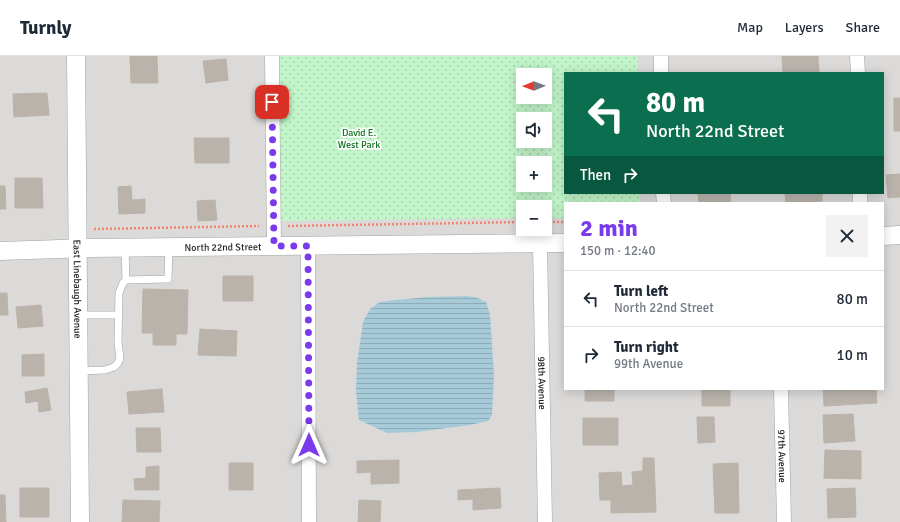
<!DOCTYPE html>
<meta charset="utf-8">
<style>
:root{--surface:#fff;--page:#f2f2f3;--text:#1f2937;--muted:#747a83;--line:#e0e1e3;--accent:#7c3aed}
body{margin:0;font-family:Signika,sans-serif;background:var(--page);color:var(--text);height:100vh;display:flex;flex-direction:column;font-size:15px;white-space:nowrap}
*{box-sizing:border-box;margin:0}
p{font-size:13px;color:var(--muted)}
.icon{flex:none;width:22px;height:22px;fill:none;stroke:currentColor;stroke-width:2;stroke-linecap:round;stroke-linejoin:round}
.map{position:relative;flex:1;overflow:hidden}
.panel{position:absolute;left:564px;top:146px;width:320px;height:188px;display:flex;flex-direction:column;background:var(--surface);border-radius:0px;box-shadow:0 2px 10px #0003}
.panel>*{flex:none}
.top-card{position:absolute;left:564px;top:16px;width:320px;height:122px;border-radius:0px;box-shadow:0 2px 10px #0003;background:#0b6e4f;color:#fff;overflow:hidden}
.needle{width:26px;rotate:269deg}
.buttons{position:absolute;left:516px;top:12px;display:grid;gap:8px}
.buttons a{display:grid;place-items:center;width:36px;height:36px;border-radius:0px;background:var(--surface);box-shadow:0 2px 10px #0003;font-size:20px}
.pin{position:absolute;display:grid;place-items:center;width:34px;height:34px;color:#fff;margin:-17px;border-radius:8px;box-shadow:0 2px 6px #0006}
.me{position:absolute;width:44px;margin:-22px;rotate:0deg;stroke-linejoin:round;filter:drop-shadow(0 0 3px #0008)}
.turn{display:flex;align-items:center;gap:14px;height:84px;padding:0 16px;font-size:18px}
.turn .icon{width:52px;height:52px;stroke-width:2.5}
.turn b{display:block;font-size:28px;line-height:34px}
.then{display:flex;align-items:center;height:38px;padding:0 16px;background:#0003;gap:8px;font-size:15px}
.round{display:grid;place-items:center;flex:none;width:42px;height:42px;border-radius:0px;background:var(--page)}
.head{display:flex;align-items:center;justify-content:space-between;height:68px;padding:0 16px}
h1{font-size:24px;font-weight:800;line-height:30px;color:var(--accent)}
ul{padding:0;list-style:none}
li{display:flex;align-items:center;gap:12px;height:56px;padding:0 16px;border-top:1px solid var(--line)}
li div{flex:1}
li b{display:block;font-size:15px}
li em{font-style:normal}
header{display:flex;align-items:center;gap:24px;box-sizing:border-box;height:56px;padding:0 20px;background:var(--surface);border-bottom:1px solid var(--line)}
header strong{font-size:19px}
nav{display:flex;gap:22px;margin-inline-start:auto;font-size:14px}
.map>svg:first-child{display:block}
.residential{fill:#dbdad9;fill-rule:evenodd}
.park{fill:url(#park-dots);fill-rule:evenodd}
.water{fill:url(#water-rules)}
.building{fill:#b9b3ac;stroke:#beb2a6}
.lines{fill:none;stroke-linecap:round;stroke-linejoin:round}
.service-casing{stroke:#a3a3a3;stroke-width:8}
.minor-casing{stroke:#a3a3a3;stroke-width:15}
.tertiary-casing{stroke:#a3a3a3;stroke-width:19}
.path{stroke:#f18670;stroke-width:2.5;stroke-dasharray:2 2;stroke-linecap:butt}
.service{stroke:#fff;stroke-width:7}
.minor{stroke:#fff;stroke-width:14}
.tertiary{stroke:#fff;stroke-width:18}
.route{stroke:#7c3aed;stroke-width:7;stroke-dasharray:0 12.6}
.labels{text-anchor:middle;stroke-width:3.5;stroke-linejoin:round;paint-order:stroke}
.park-label{font-size:10px;fill:#127320;stroke:#fff}
.street-label{font-size:10px;fill:#1c1c1c;stroke:#fff}
</style>
<header>
<strong>Turnly</strong>
<nav><a>Map</a><a>Layers</a><a>Share</a></nav>
</header>
<div class="map">
<svg width="900" height="466" viewBox="0 0 900 466">
<defs>
<pattern id="park-dots" width="8" height="8" patternUnits="userSpaceOnUse"><rect width="8" height="8" fill="#c2f5c9"/><path d="M2 2h.1M6 6h.1" fill="none" stroke="#a6d1ac" stroke-width="1.8" stroke-linecap="round"/></pattern>
<pattern id="water-rules" width="6" height="5" patternUnits="userSpaceOnUse"><rect width="6" height="5" fill="#a6cad8"/><path d="M0 2.5h6" fill="none" stroke="#8eadb9"/></pattern>
</defs>
<rect width="100%" height="100%" fill="#edeae3"/>
<path class="residential" d="M0 0H900V466H0ZM565 17H883V137H565ZM523 19H545V41H523ZM523 63H545V85H523ZM523 107H545V129H523ZM565 147H883V333H565ZM523 151H545V173H523Z"/>
<path class="park" d="M276 0H638V17H565V137H640V147H565V162H545V151H523V162L278 165ZM523 19H545V41H523ZM523 63H545V85H523ZM523 107H545V129H523Z"/>
<path class="water" d="M468 240 478 242 486 246 490 258 494 320 492 359 488 365 470 369 417 376 387 377 359 364 356 335 357 307 363 266 370 253 380 246 396 244 429 241Z"/>
<path class="building" d="M130 0H157L158 27H131Z
M782 0H818L819 17H783Z
M226 3 228 24 206 27 203 5Z
M47 37 49 59 14 61 13 38Z
M894 42H900V75H894Z
M194 82H229V107H195Z
M900 118V141L888 142 886 119Z
M15 122H42L43 152H15Z
M0 130H5L6 153H0Z
M131 130 132 144 145 143V157L119 158 118 131Z
M698 137H730L731 147H699Z
M785 137H822V145L786 147Z
M215 144 217 164 198 165 197 145Z
M223 220H253V245H223Z
M143 233 188 234 187 278H176V289H153V277H142Z
M0 237H7L8 259H0Z
M41 249 43 270 18 272 16 251Z
M200 273 237 275 236 300 198 299Z
M44 298V320H22V299Z
M47 332 51 354 39 356 38 345 26 347 25 336Z
M162 333 164 356 129 358 127 336Z
M585 333H614V345H585Z
M702 333H730V350H702Z
M823 333 876 334 877 347 824 350Z
M853 358 855 385 824 387 823 359Z
M697 361H714L715 386 698 387Z
M583 362H618V389H583Z
M136 372H160L161 396H137Z
M825 394 861 395V423L824 422Z
M643 402H654L656 456 611 457V444H600L599 417 621 416 622 430 633 429 632 416 643 415Z
M399 404V427L371 428V416L357 417V405Z
M229 407H253V434H229Z
M738 407 739 457H715L713 408Z
M159 410V434H135L134 423 146 422V411Z
M20 432H49V461H20Z
M500 432 501 452 473 454V443L458 444V434Z
M855 432 856 461 828 462 827 433Z
M0 439H5L6 466H0Z
M123 444 160 445 159 466H122Z
M359 444 381 445 380 466H358Z"/>
<g class="lines">
<defs>
<path id="service" d="M125 192 126 224
M79 259H119
M80 315 105 314 114 311 118 307 120 302 118 287 119 237 123 227 126 224 168 223 169 191"/>
<g id="minor">
<path d="M272 0 274 190"/>
<path d="M661 0V17"/>
<path d="M857 0 858 17"/>
<path d="M663 137 664 147"/>
<path d="M860 137V147"/>
<path id="s1" d="M540 188 545 466"/>
<path d="M308 190 309 466"/>
<path id="s2" d="M781 333 784 466"/>
</g>
<g id="tertiary">
<path id="s3" d="M76 0 80 466"/>
<path d="M883 180 900 179"/>
<path id="s4" d="M0 195 90 192 565 187"/>
</g>
</defs>
<use href="#service" class="service-casing"/>
<use href="#minor" class="minor-casing"/>
<use href="#tertiary" class="tertiary-casing"/>
<path class="path" d="M545 166H565
M288 170 523 166
M94 173 259 170"/>
<use href="#service" class="service"/>
<use href="#minor" class="minor"/>
<use href="#tertiary" class="tertiary"/>
</g>
<g class="lines">
<path class="route" d="M272 46 274 190H308L309 389"/>
</g>
<g class="labels">
<g class="park-label">
<text x="359" y="80">David E.<tspan x="359" dy="12">West Park</tspan></text>
</g>
<g class="street-label">
<text dy="4" stroke="none"><textPath href="#s4" startOffset="223">North 22nd Street</textPath></text>
<text dy="4" stroke="none"><textPath href="#s3" startOffset="233">East Linebaugh Avenue</textPath></text>
<text dy="4" stroke="none"><textPath href="#s1" startOffset="139">98th Avenue</textPath></text>
<text dy="4" stroke="none"><textPath href="#s2" startOffset="67">97th Avenue</textPath></text>
</g>
</g>
</svg>
<div class="buttons">
<a><svg class="needle" viewBox="-14 -14 28 28"><path d="M0-13l5 13h-10z" fill="#e53935"/><path d="M0 13l5-13h-10z" fill="#747a83"/></svg></a>
<a><svg class="icon" aria-label="sound" viewBox="0 0 24 24"><path d="M4 9h4l5-4v14l-5-4H4zM17 9q2 3 0 6"/></svg></a>
<a>+</a>
<a>−</a>
</div>
<div class="pin" style="left:272px;top:46px;background:#d93025"><svg class="icon" aria-label="arrive" viewBox="0 0 24 24"><path d="M6 21V4h12l-3 4 3 4H6"/></svg></div>
<svg class="me" style="left:309px;top:389px" viewBox="-20 -20 40 40"><path d="M0-17L14 15 0 8-14 15z" fill="#7c3aed" stroke="#fff" stroke-width="4"/></svg>
<div class="top-card">
<div class="turn"><svg class="icon" aria-label="left" viewBox="0 0 24 24"><path d="M17 20v-9H6M10 6l-5 5 5 5"/></svg><div><b>80 m</b>North 22nd Street</div></div>
<div class="then">Then<svg class="icon" aria-label="right" viewBox="0 0 24 24"><path d="M7 20v-9h11M14 6l5 5-5 5"/></svg></div>
</div>
<section class="panel">
<div class="head"><div><h1>2 min</h1><p>150 m · 12:40</p></div><a class="round"><svg class="icon" aria-label="close" viewBox="0 0 24 24"><path d="M6 6l12 12M18 6L6 18"/></svg></a></div>
<ul>
<li><svg class="icon" aria-label="left" viewBox="0 0 24 24"><path d="M17 20v-9H6M10 6l-5 5 5 5"/></svg><div><b>Turn left</b><p>North 22nd Street</p></div><em>80 m</em></li>
<li><svg class="icon" aria-label="right" viewBox="0 0 24 24"><path d="M7 20v-9h11M14 6l5 5-5 5"/></svg><div><b>Turn right</b><p>99th Avenue</p></div><em>10 m</em></li>
</ul>
</section>
</div>
